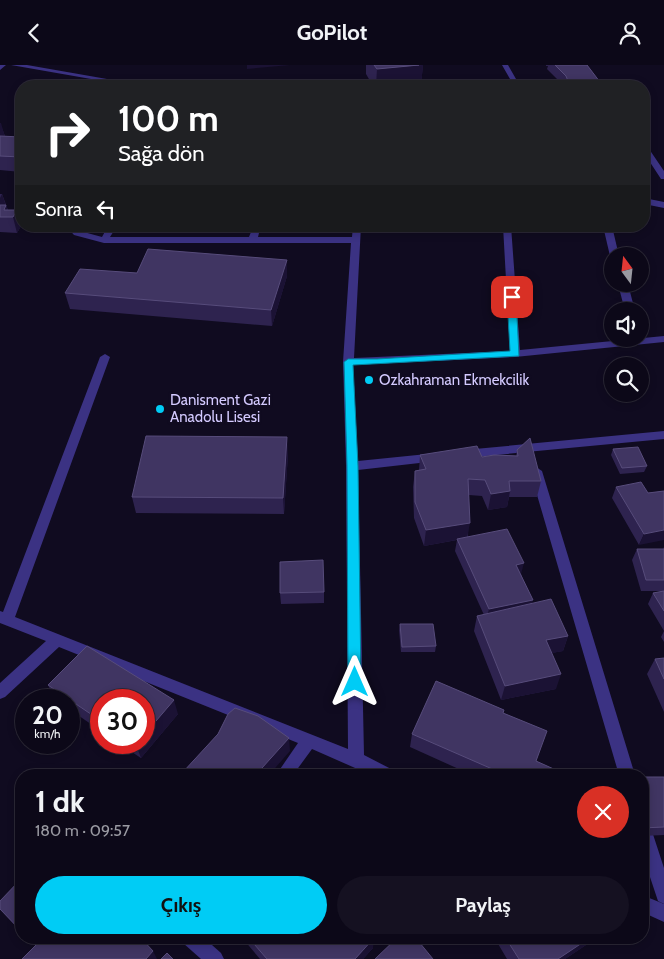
<!DOCTYPE html>
<html lang="tr">
<meta charset="utf-8">
<style>
:root{--surface:#0c0818;--page:#151121;--text:#f1f3f6;--muted:#9a9aa2;--line:#2c2937;--accent:#00ccf5}
body{margin:0;font-family:Cabin,sans-serif;background:var(--page);color:var(--text);height:100vh;display:flex;flex-direction:column;font-size:19px;white-space:nowrap}
*{box-sizing:border-box;margin:0}
p{font-size:16px;color:var(--muted)}
.icon{flex:none;width:28px;height:28px;fill:none;stroke:currentColor;stroke-width:2;stroke-linecap:round;stroke-linejoin:round}
.map{position:relative;flex:1;overflow:hidden}
.side{position:absolute;left:15px;top:704px;width:634px;height:175px;display:flex;flex-direction:column;background:var(--surface);border-radius:20px;box-shadow:0 2px 8px #0003,0 0 0 1px var(--line)}
.side>*{flex:none}
.banner{position:absolute;left:15px;top:15px;width:635px;height:152px;border-radius:20px;box-shadow:0 2px 8px #0003,0 0 0 1px var(--line);background:#202124;color:#fff;overflow:hidden}
.needle{width:32px;rotate:345deg}
.controls{position:absolute;left:604px;top:182px;display:grid;gap:10px}
.controls a{display:grid;place-items:center;width:45px;height:45px;border-radius:50%;background:var(--surface);box-shadow:0 2px 8px #0003,0 0 0 1px var(--line);font-size:25px}
.speed{position:absolute;left:15px;top:624px;display:flex;gap:10px;font-size:25px;font-weight:700;text-align:center}
.speed>*{display:grid;place-content:center;width:65px;height:65px;border-radius:50%;background:var(--surface);box-shadow:0 2px 8px #0003,0 0 0 1px var(--line);line-height:1}
.speed small{font-size:12px;font-weight:400}
.speed .limit{border:8px solid #d22;background:#fff;color:#111}
.pin{position:absolute;display:grid;place-items:center;width:42px;height:42px;color:#fff;margin:-21px;border-radius:10px;box-shadow:0 2px 8px #0006}
.me{position:absolute;width:55px;margin:-28px;rotate:0deg;stroke-linejoin:round;filter:drop-shadow(0 0 4px #0008)}
.turn{display:flex;align-items:center;gap:18px;height:105px;padding:0 20px;font-size:22px}
.turn .icon{width:65px;height:65px;stroke-width:2.5}
.turn b{display:block;font-size:35px;line-height:42px}
.then{display:flex;align-items:center;height:48px;padding:0 20px;background:#0003;gap:10px;font-size:19px}
.round{display:grid;place-items:center;flex:none;width:52px;height:52px;border-radius:26px;background:var(--page)}
.headline{display:flex;align-items:center;justify-content:space-between;height:85px;padding:0 20px}
h1{font-size:30px;font-weight:700;line-height:38px}
.button{display:flex;gap:10px;margin-top:auto;padding:10px 20px}
.button a{flex:1;height:58px;border-radius:30px;background:var(--accent);color:#111;font-size:20px;font-weight:700;line-height:58px;text-align:center}
.button a+a{background:var(--page);color:var(--text)}
header{display:flex;justify-content:space-between;align-items:center;height:65px;padding:0 20px;background:var(--surface);font-size:22px;font-weight:700}
.map>svg:first-child{display:block}
.lines{fill:none;stroke-linecap:round;stroke-linejoin:round}
.minor{fill:#3b3283;fill-rule:evenodd}
.wall{fill:#2e234f}
.shaded-wall{fill:#1b1234}
.building{fill:#403562;stroke:#574c7b}
.route{fill:#00ccf5;stroke:#00859f}
.poi-dot{fill:#00ccf5;stroke:#100b20;stroke-width:2}
.labels{text-anchor:middle;stroke-width:5;stroke-linejoin:round;paint-order:stroke}
.poi-label{font-size:15px;fill:#d4caff;stroke:#100b20;text-anchor:start}
</style>
<header><svg class="icon" aria-label="back" viewBox="0 0 24 24"><path d="M15 5l-7 7 7 7"/></svg>GoPilot<svg class="icon" aria-label="person" viewBox="0 0 24 24"><circle cx="12" cy="8" r="4"/><path d="M4 21q1-7 8-7t8 7"/></svg></header>
<div class="map">
<svg width="664" height="894" viewBox="0 0 664 894">
<rect width="100%" height="100%" fill="#100b20"/>
<g class="lines">
<path class="minor" d="M0 0H6L0 5Z
M11 0H27L147 21H131Z
M502 0H508L520 21H514Z
M644 81H647L664 106V114H661L644 88Z
M644 133 664 137V143L644 139Z
M66 161H75L80 166 102 172 108 161H117L110 172H249C252 162 258 161 268 161L259 168 258 172H352L353 161H361L354 293 510 286 503 161H511L520 285 664 271V277L515 292 353 300 358 396 437 388 443 392 437 396 358 405 364 690 393 705 395 710H371L312 684 293 710H276L298 678 59 582 5 632 0 634V618L46 576 0 558V546L3 547 100 292 105 289 110 292 15 552 348 684 346 401 343 297 351 178H104L74 170Z
M603 161H612L619 191H612V193L610 191Z
M618 219H628L635 246H625Z
M664 366V374L464 393 458 389 464 385Z
M536 402 542 406 635 710H619L530 406Z
M642 752 648 754 664 803V839L658 836 642 788Z
M642 830 664 839V857L642 847Z
M180 872H203L221 888 224 894H201L183 878Z"/>
</g>
<path class="wall" d="M366 0H423L421 19 442 21H373L366 9Z
M546 0H587L603 21H564L547 4 548 1H546Z
M0 58 5 71 21 72V107L0 105Z
M0 129H2L8 145 21 160V161L17 168 0 167Z
M137 208 287 211 272 261 70 244 65 228Z
M613 384 647 401 644 407 620 409 611 390Z
M517 385 541 416 537 432H509L507 442 488 445 482 431 469 430 468 472 521 509 532 539 568 571 563 586 551 588 556 624 501 635 474 566 477 551 484 550 455 486 457 475 424 481 414 453 413 422 415 406 419 405 420 390 482 392 516 391Z
M288 389 284 449 136 448 132 432Z
M616 422 648 428 664 426 639 480 612 433Z
M664 482V566L648 539 653 528 663 526H641L632 495 637 484H663Z
M324 527V538L281 539 280 528Z
M400 559 436 581 435 587H401L399 565Z
M664 566V577L661 572Z
M664 593V647L647 609 655 594Z
M48 620 178 649 141 693 118 678H144L101 635V666L69 644V635L55 634Z
M503 648 536 696 567 710H472L410 682 412 669Z
M642 712H664V770L642 771Z
M243 872H373V883L363 894H260L244 875Z
M494 872H598L565 894H507Z"/>
<path class="shaded-wall" d="M247 0H290L247 4Z
M423 0 421 21H376L377 4Z
M0 58H1L5 72 0 78Z
M2 129 6 141V140L10 152H0V133Z
M17 145 21 160V161L17 168 13 152Z
M287 195V211L272 261 271 245Z
M287 372 288 389 284 449 283 433Z
M510 426 507 442 488 445 491 429Z
M470 458 467 473 424 481 426 465Z
M664 465V475L639 480 644 469Z
M524 498 521 509 513 511 516 500Z
M533 535 530 545 486 555 489 544Z
M568 571 563 586 541 590 546 575Z
M561 609 556 624 501 635 505 621Z
M174 635 178 649 141 693 136 680 138 678H144V670Z
M289 673 290 686 269 710H259L262 703Z
M36 872H49L38 884 32 877Z
M591 872H598L565 894H558Z
M374 873 373 883 363 894H355Z
M153 886 157 894H146Z"/>
<path class="building" d="M374 0H419L377 4Z
M555 0H587L603 21H570L566 11Z
M439 17 442 21H397Z
M89 19 88 21H31Z
M0 71 21 72V92L0 91Z
M0 140H6L4 145H17L13 152H0Z
M148 184 287 195 271 245 65 228 80 204 137 208Z
M146 371 287 372 283 433 132 432Z
M530 373 541 416H509L510 426 491 429 485 415 468 414 470 458 426 465 415 437V406L426 404 420 390 477 381 482 392 494 390 518 391 517 385Z
M638 382 647 401 622 403 613 384Z
M641 417 648 428 664 426V465L644 469 616 422Z
M507 464 524 498 516 500 533 535 489 544 457 474Z
M637 484H664V515H646Z
M323 495 324 527 280 528V497Z
M664 526V546L653 528Z
M551 534 568 571 546 575 561 609 505 621 477 551Z
M400 559H433L436 581 402 582Z
M87 581 174 635 144 670V635H101V656L48 620Z
M664 593V614L655 594Z
M436 616 504 645 503 648 547 666 536 696 567 710H506L412 669Z
M235 643 258 651 289 673 262 703 259 710H181L183 707 218 669 228 649Z
M642 712H664V762L642 763Z
M21 814V866L0 844V836Z
M28 872H36L32 877Z
M44 872H140L153 886 146 894H22Z
M248 872H373L374 873 355 894H267Z
M398 872H415L433 894H375Z
M505 872H591L558 894H519Z
M167 888 173 894H161Z"/>
<path class="route" d="M512 229 516 232 519 291 353 300 358 401 361 617 359 621 355 623 350 621 348 617 347 401 344 297 348 294H377L510 286 507 232Z"/>
<g class="poi-dot">
<circle cx="369" cy="315" r="5"/>
<circle cx="160" cy="344" r="5"/>
</g>
<g class="labels">
<g class="poi-label">
<text x="379" y="320">Ozkahraman Ekmekcilik</text>
<text x="170" y="340">Danisment Gazi<tspan x="170" dy="17">Anadolu Lisesi</tspan></text>
</g>
</g>
</svg>
<div class="controls">
<a><svg class="needle" viewBox="-14 -14 28 28"><path d="M0-13l5 13h-10z" fill="#e53935"/><path d="M0 13l5-13h-10z" fill="#9a9aa2"/></svg></a>
<a><svg class="icon" aria-label="sound" viewBox="0 0 24 24"><path d="M4 9h4l5-4v14l-5-4H4zM17 9q2 3 0 6"/></svg></a>
<a><svg class="icon" aria-label="search" viewBox="0 0 24 24"><circle cx="10" cy="10" r="6"/><path d="M15 15l6 6"/></svg></a>
</div>
<div class="speed"><div>20<small>km/h</small></div><div class="limit">30</div></div>
<div class="pin" style="left:512px;top:232px;background:#d93025"><svg class="icon" aria-label="arrive" viewBox="0 0 24 24"><path d="M6 21V4h12l-3 4 3 4H6"/></svg></div>
<svg class="me" style="left:355px;top:617px" viewBox="-20 -20 40 40"><path d="M0-17L14 15 0 8-14 15z" fill="#00ccf5" stroke="#fff" stroke-width="4"/></svg>
<div class="banner">
<div class="turn"><svg class="icon" aria-label="right" viewBox="0 0 24 24"><path d="M7 20v-9h11M14 6l5 5-5 5"/></svg><div><b>100 m</b>Sağa dön</div></div>
<div class="then">Sonra<svg class="icon" aria-label="left" viewBox="0 0 24 24"><path d="M17 20v-9H6M10 6l-5 5 5 5"/></svg></div>
</div>
<section class="side">
<div class="headline"><div><h1>1 dk</h1><p>180 m · 09:57</p></div><a class="round" style="background:#d93025;color:#fff"><svg class="icon" aria-label="close" viewBox="0 0 24 24"><path d="M6 6l12 12M18 6L6 18"/></svg></a></div>
<div class="button"><a>Çıkış</a><a>Paylaş</a></div>
</section>
</div>
